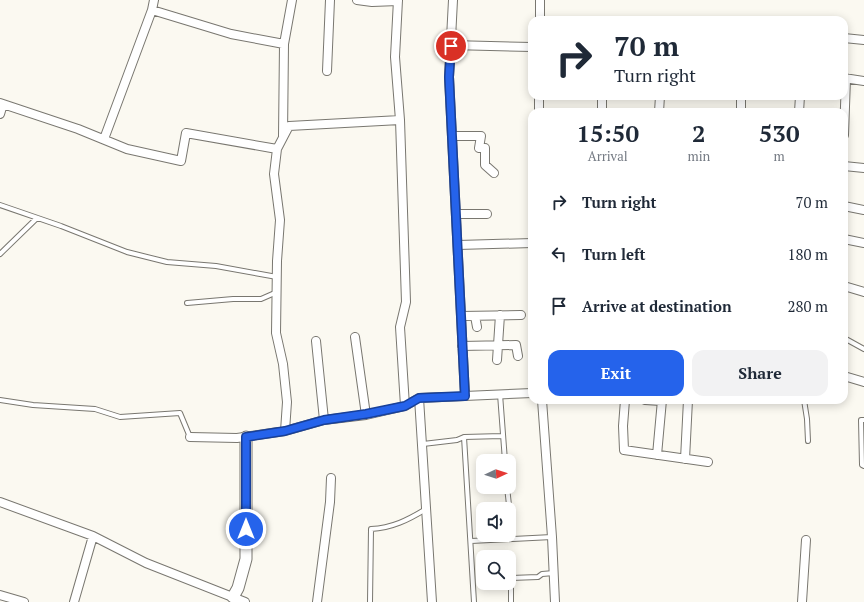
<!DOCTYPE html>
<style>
:root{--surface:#fff;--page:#f2f2f3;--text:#1f2937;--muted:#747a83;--accent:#2563eb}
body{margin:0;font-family:"PT Serif",serif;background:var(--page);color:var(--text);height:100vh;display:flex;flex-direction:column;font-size:15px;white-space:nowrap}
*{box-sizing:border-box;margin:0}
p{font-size:13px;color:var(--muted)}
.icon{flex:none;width:22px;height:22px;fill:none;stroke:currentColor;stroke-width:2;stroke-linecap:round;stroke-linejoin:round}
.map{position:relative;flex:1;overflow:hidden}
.panel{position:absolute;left:528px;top:108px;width:320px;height:296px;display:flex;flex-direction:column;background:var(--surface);border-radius:12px;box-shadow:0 2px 10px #0003}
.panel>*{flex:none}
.hud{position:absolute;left:528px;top:16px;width:320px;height:84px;border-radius:12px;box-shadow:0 2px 10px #0003;background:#fff;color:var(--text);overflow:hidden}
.needle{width:26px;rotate:86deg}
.tools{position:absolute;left:476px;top:454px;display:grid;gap:8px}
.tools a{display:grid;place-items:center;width:40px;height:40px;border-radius:8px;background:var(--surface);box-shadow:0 2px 10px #0003;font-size:20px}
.pin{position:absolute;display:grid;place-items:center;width:34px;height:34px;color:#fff;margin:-17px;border:2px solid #fff;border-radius:50%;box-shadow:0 1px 4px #0007}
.me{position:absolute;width:44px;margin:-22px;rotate:0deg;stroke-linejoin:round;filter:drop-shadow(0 0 3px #0008)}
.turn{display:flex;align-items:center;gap:14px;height:84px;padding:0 20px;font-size:18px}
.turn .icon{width:52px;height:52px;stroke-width:2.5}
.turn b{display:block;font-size:28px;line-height:34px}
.eta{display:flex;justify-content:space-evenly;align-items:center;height:68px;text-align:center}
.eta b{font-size:24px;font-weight:700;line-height:28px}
.button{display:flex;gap:8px;margin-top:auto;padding:8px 20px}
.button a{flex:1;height:46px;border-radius:12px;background:var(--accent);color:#fff;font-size:16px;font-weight:700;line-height:46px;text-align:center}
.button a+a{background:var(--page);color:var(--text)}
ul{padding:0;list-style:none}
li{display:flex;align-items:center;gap:12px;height:52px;padding:0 20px}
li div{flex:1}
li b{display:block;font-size:15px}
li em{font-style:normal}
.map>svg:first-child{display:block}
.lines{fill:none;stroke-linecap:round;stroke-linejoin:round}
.lane-casing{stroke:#797770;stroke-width:6}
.street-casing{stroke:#797770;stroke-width:10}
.secondary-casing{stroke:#797770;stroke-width:13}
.lane{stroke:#fff;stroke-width:4}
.street{stroke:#fff;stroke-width:8}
.secondary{stroke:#fff;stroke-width:11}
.route-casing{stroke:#184099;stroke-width:10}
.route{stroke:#2563eb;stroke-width:7}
</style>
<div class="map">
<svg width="864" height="602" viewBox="0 0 864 602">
<rect width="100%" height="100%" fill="#fbf9f1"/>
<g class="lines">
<defs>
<path id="lane" d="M0 205 61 226 127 252 167 262 216 266 277 277
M0 254 37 218
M187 303 233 299H261L277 292
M844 338 864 349
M500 394 505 461
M0 400 33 405 95 409 120 417 180 413 190 437
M804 400 807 419 808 441
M864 420H861L862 465 864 466
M464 437 474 602
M423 444 457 440 464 437 502 436
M507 487 510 514 509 526
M471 541 552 537
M370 602 371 529C392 528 408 520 426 509
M511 602V578L538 577 542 574 554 573"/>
<path id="street" d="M357 0 372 2 398 1
M398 0 395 57 400 120 406 302 400 327 405 406
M453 0 449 77 465 396
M152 10 231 34 284 44 292 0
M540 20V0
M844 38 864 40
M451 45 532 47
M327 71 330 0
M844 78 864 81
M0 103 78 129 127 149 181 161 186 133 277 149
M539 112V96
M602 112V96
M659 112 660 96
M741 112V96
M799 112 800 96
M0 114 3 104
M844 135 846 78
M283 136 284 44
M452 136H481L479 148H485V165L494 173
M104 139 152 10 154 0
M844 166 864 168
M844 206 864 210
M456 214H487
M844 239 864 243
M458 245 532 243
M844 286 864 292
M461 316 521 315
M475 316 477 327
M355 337 366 415
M316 341 324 420
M462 346 516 345 518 356
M497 360 500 315
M844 376 864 382
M419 398 432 602
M542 400 552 537 555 602
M625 400 623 426 624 450 708 462
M645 400 661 401
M285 431 287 402 283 364 276 333 277 261 280 220 274 174 277 149 289 126 400 120
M190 437 237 438 285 431 324 420 366 415 405 406 419 398 532 393
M657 455 662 400
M685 459 688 400
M0 502 93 536 146 563 245 602
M0 595 24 602
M74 602 93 536
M317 602 330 502 331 478
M802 602 806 540"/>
<path id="secondary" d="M233 597 238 588 246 559V437"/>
</defs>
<use href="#lane" class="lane-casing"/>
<use href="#street" class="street-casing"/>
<use href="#secondary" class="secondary-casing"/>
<use href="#lane" class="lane"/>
<use href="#street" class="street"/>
<use href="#secondary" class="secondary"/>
</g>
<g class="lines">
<defs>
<path id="route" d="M246 529V437L285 431 324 420 366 414 405 406 419 398 465 396 449 77 451 46"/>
</defs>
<use href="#route" class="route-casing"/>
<use href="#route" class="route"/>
</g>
</svg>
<div class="tools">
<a><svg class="needle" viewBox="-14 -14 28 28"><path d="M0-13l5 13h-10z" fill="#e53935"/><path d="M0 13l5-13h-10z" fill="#747a83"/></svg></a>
<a><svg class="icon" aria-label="sound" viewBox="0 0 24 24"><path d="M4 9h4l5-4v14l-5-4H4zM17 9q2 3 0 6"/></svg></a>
<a><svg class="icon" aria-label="search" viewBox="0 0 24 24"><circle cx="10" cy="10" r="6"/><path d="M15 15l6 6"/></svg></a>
</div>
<div class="pin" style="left:451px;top:46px;background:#d93025"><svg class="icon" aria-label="arrive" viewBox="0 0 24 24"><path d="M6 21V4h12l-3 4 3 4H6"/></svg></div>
<svg class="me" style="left:246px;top:529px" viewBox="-20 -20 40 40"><circle r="17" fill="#2563eb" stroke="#fff" stroke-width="3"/><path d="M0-11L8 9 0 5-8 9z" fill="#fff"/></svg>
<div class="hud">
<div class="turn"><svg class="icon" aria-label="right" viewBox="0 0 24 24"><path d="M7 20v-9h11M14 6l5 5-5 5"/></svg><div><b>70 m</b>Turn right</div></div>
</div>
<section class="panel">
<div class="eta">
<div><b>15:50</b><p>Arrival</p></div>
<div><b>2</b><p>min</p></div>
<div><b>530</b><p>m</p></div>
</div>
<ul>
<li><svg class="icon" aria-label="right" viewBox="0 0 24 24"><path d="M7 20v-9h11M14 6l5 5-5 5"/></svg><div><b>Turn right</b></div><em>70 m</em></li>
<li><svg class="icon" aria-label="left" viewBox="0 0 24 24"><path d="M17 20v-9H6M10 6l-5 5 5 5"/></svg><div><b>Turn left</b></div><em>180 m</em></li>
<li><svg class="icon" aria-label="arrive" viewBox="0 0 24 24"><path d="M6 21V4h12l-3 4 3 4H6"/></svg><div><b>Arrive at destination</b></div><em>280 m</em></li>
</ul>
<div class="button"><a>Exit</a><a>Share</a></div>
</section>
</div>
